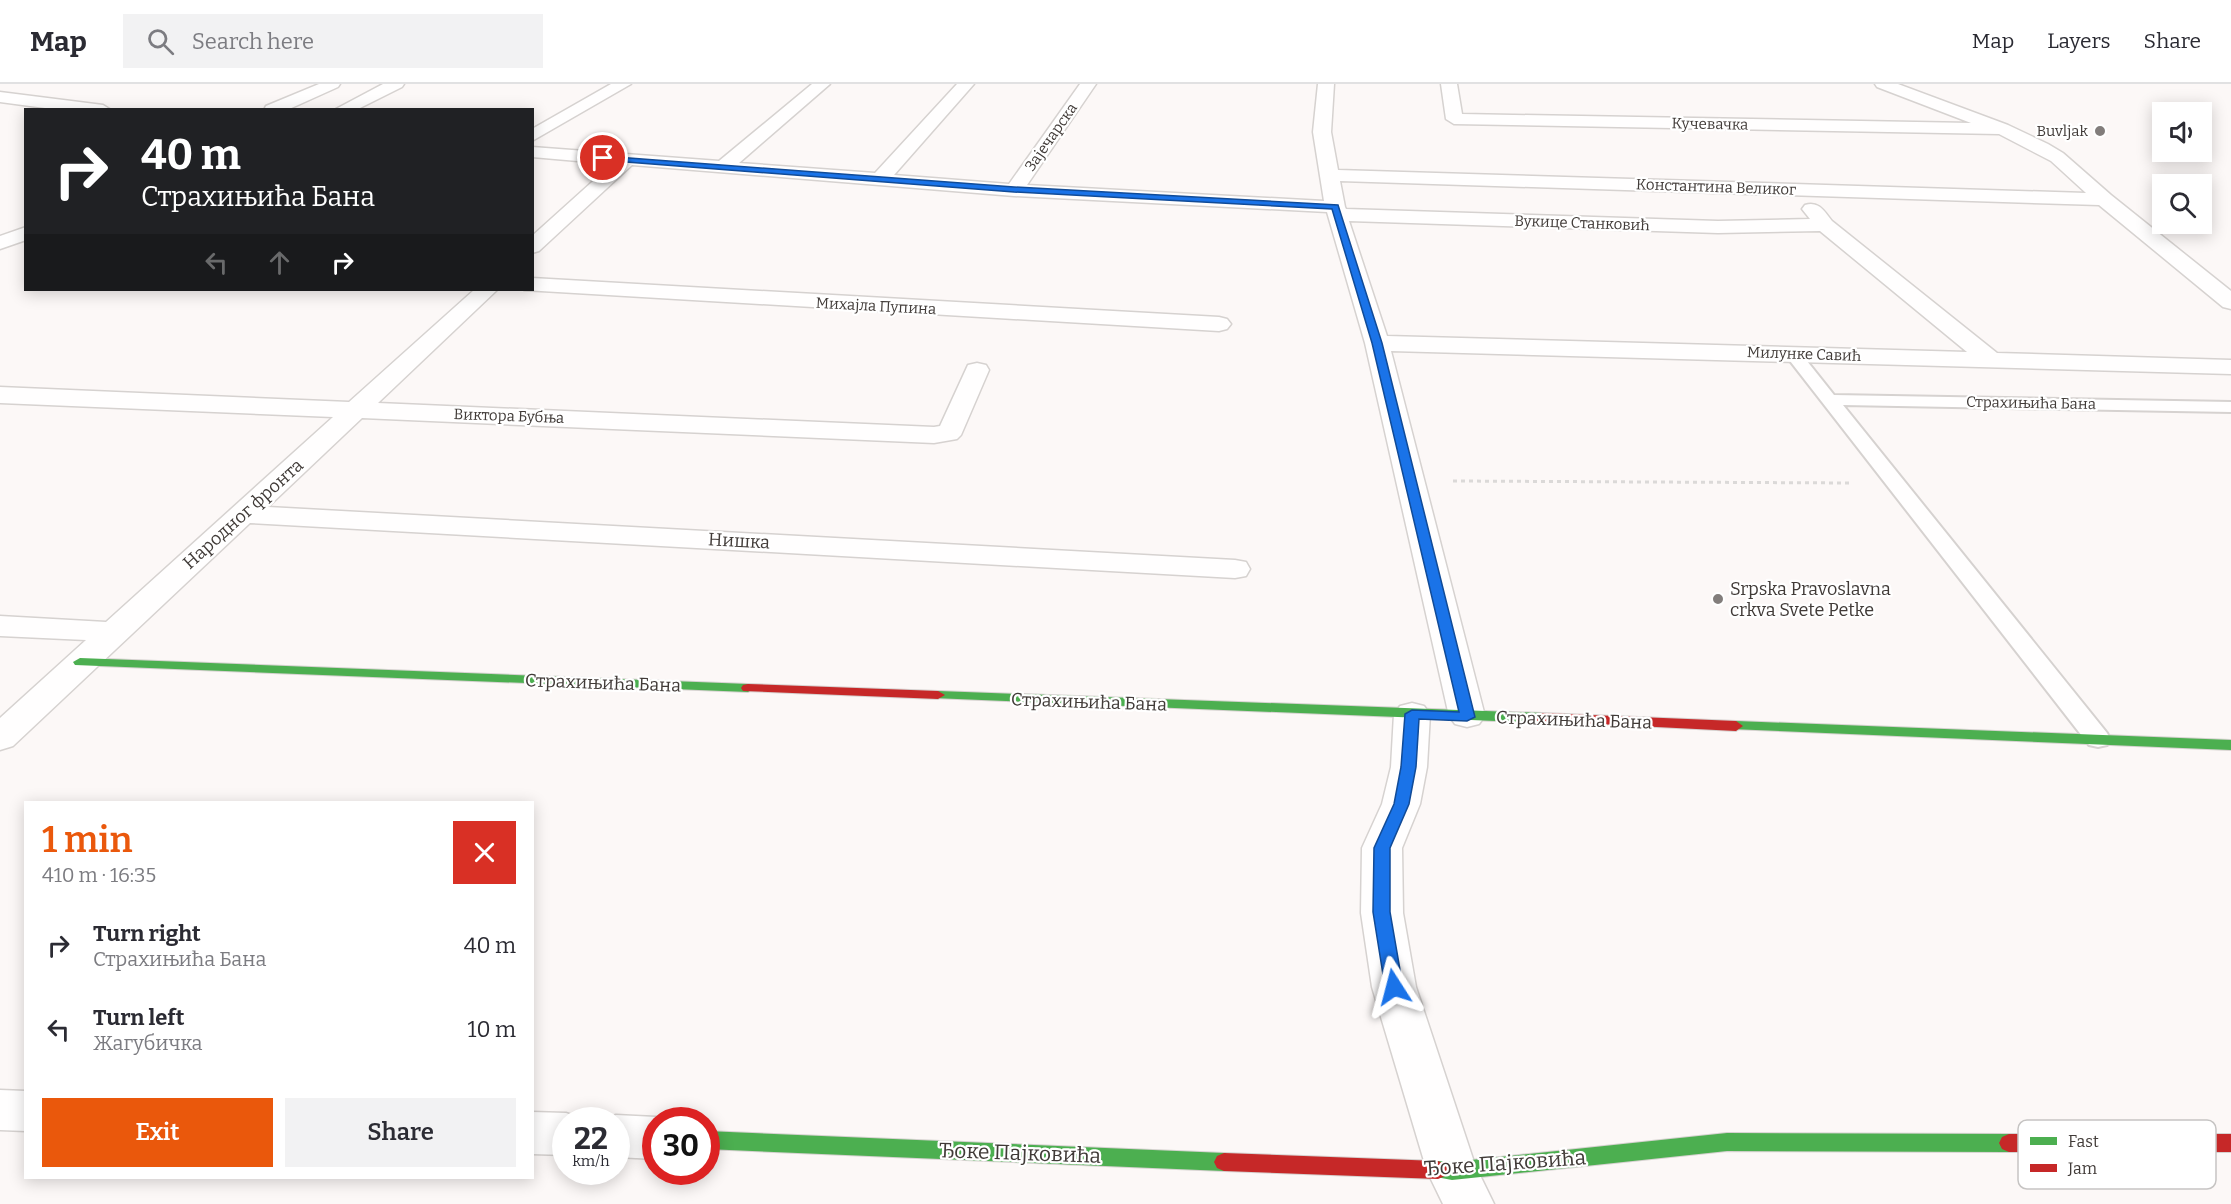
<!DOCTYPE html>
<meta charset="utf-8">
<style>
:root{--surface:#fff;--page:#f2f2f3;--text:#2b2b33;--muted:#7c7c81;--line:#e1e1e2;--accent:#ea580c}
body{margin:0;font-family:Bitter,serif;background:var(--page);color:var(--text);height:100vh;display:flex;flex-direction:column;font-size:22px;white-space:nowrap}
*{box-sizing:border-box;margin:0}
p{font-size:20px;color:var(--muted)}
.icon{flex:none;width:33px;height:33px;fill:none;stroke:currentColor;stroke-width:2;stroke-linecap:round;stroke-linejoin:round}
.map{position:relative;flex:1;overflow:hidden}
.details{position:absolute;left:24px;top:717px;width:510px;height:378px;display:flex;flex-direction:column;background:var(--surface);border-radius:0px;box-shadow:0 3px 15px #0003}
.details>*{flex:none}
.banner{position:absolute;left:24px;top:24px;width:510px;height:183px;border-radius:0px;box-shadow:0 3px 15px #0003;background:#202124;color:#fff;overflow:hidden}
.buttons{position:absolute;left:2152px;top:18px;display:grid;gap:12px}
.buttons a{display:grid;place-items:center;width:60px;height:60px;border-radius:0px;background:var(--surface);box-shadow:0 3px 15px #0003;font-size:30px}
.speed{position:absolute;left:552px;top:1023px;display:flex;gap:12px;font-size:30px;font-weight:700;text-align:center}
.speed>*{display:grid;place-content:center;width:78px;height:78px;border-radius:50%;background:var(--surface);box-shadow:0 3px 15px #0003;line-height:1}
.speed small{font-size:15px;font-weight:400}
.speed .limit{border:9px solid #d22;background:#fff;color:#111}
.pin{position:absolute;display:grid;place-items:center;width:51px;height:51px;color:#fff;margin:-26px;border:3px solid #fff;border-radius:50%;box-shadow:0 2px 6px #0007}
.me{position:absolute;width:66px;margin:-33px;rotate:351deg;stroke-linejoin:round;filter:drop-shadow(0 0 4px #0008)}
.turn{display:flex;align-items:center;gap:21px;height:126px;padding:0 18px;font-size:27px}
.turn .icon{width:78px;height:78px;stroke-width:2.5}
.turn b{display:block;font-size:42px;line-height:51px}
.lanes{display:flex;align-items:center;height:57px;padding:0 18px;background:#0003;justify-content:center;gap:30px;direction:ltr}
.lanes .off{opacity:.35}
.round{display:grid;place-items:center;flex:none;width:63px;height:63px;border-radius:0px;background:var(--page)}
.overview{display:flex;align-items:center;justify-content:space-between;height:102px;padding:0 18px}
h1{font-size:36px;font-weight:600;line-height:45px;color:var(--accent)}
.primary-button{display:flex;gap:12px;margin-top:auto;padding:12px 18px}
.primary-button a{flex:1;height:69px;border-radius:0px;background:var(--accent);color:#fff;font-size:24px;font-weight:600;line-height:69px;text-align:center}
.primary-button a+a{background:var(--page);color:var(--text)}
ul{padding:0;list-style:none}
li{display:flex;align-items:center;gap:18px;height:84px;padding:0 18px}
li div{flex:1}
li b{display:block;font-size:22px}
li em{font-style:normal}
header{display:flex;align-items:center;gap:36px;box-sizing:border-box;height:84px;padding:0 30px;background:var(--surface);border-bottom:2px solid var(--line)}
header strong{font-size:28px}
nav{display:flex;gap:33px;margin-inline-start:auto;font-size:21px}
.search{width:420px;height:54px;background:var(--page);display:flex;align-items:center;gap:15px;box-sizing:border-box;padding:0 21px;border-radius:0px;color:var(--muted);font-size:22px}
.map>svg:first-child{display:block}
.lines{fill:none;stroke-linecap:round;stroke-linejoin:round}
.lane-casing{stroke:#d6d2d0;stroke-width:4}
.street-casing{stroke:#d6d2d0;stroke-width:3}
.fast-casing{stroke:#d6d2d0;stroke-width:2}
.jam-casing{stroke:#d6d2d0;stroke-width:2}
.path{stroke:#dbd9d8;stroke-width:3;stroke-dasharray:4 4;stroke-linecap:butt}
.lane{fill:#fffefe;fill-rule:evenodd}
.street{fill:#fffefe;fill-rule:evenodd}
.fast{fill:#4caf50;fill-rule:evenodd}
.jam{fill:#c62828;fill-rule:evenodd}
.route{fill:#1a73e8;stroke:#114b97;stroke-width:1.5}
.poi-dot{fill:#827d7b;stroke:#fff;stroke-width:2}
.labels{text-anchor:middle;stroke-width:4.5;stroke-linejoin:round;paint-order:stroke}
.far-street-label{font-size:15px;fill:#413b38;stroke:#fff}
.far-poi-label{font-size:15px;fill:#413b38;stroke:#fff;text-anchor:end}
.street-label{font-size:18px;fill:#413b38;stroke:#fff}
.poi-label{font-size:18px;fill:#413b38;stroke:#fff;text-anchor:start}
.near-street-label{font-size:21px;fill:#413b38;stroke:#fff}
.key{fill:#fff;stroke:#c6c4c3;stroke-width:1.5}
.key-label{font-size:16px;fill:#413b38}
</style>
<header>
<strong>Map</strong>
<div class="search"><svg class="icon" aria-label="search" viewBox="0 0 24 24"><circle cx="10" cy="10" r="6"/><path d="M15 15l6 6"/></svg>Search here</div>
<nav><a>Map</a><a>Layers</a><a>Share</a></nav>
</header>
<div class="map">
<svg width="2231" height="1120" viewBox="0 0 2231 1120">
<rect width="100%" height="100%" fill="#fcf8f7"/>
<g class="lines">
<defs>
<path id="lane" d="M1793 265 1799 267 1834 311 2231 318V328L1843 321 2107 649 2110 655 2107 661 2098 663 2089 661 1787 273 1785 270Z"/>
<path id="street" d="M319 0H340L338 3 287 26H264L266 22Z
M383 0H404L402 3 356 26H334Z
M611 0H631L532 57V45Z
M812 0H830L739 79 875 89 957 0H974L894 91 1009 100 1080 0H1096L1027 101 1324 117 1313 48 1318 0H1334L1331 48 1338 86 2086 109 2051 77 1999 50 1454 40 1446 35 1441 0H1457L1462 30 1971 39 1877 3 1875 0H1898L2008 41 2048 60 2063 69 2111 111 2231 207V225L2223 223 2099 121 1340 97 1345 123 1346 125 1718 137 1810 135 1802 125 1805 121C1819 117 1824 127 1832 137L1997 269 2231 276V290L1391 267 1485 632 1479 640 1467 643 1455 640 1449 632 1365 259 1327 128 1014 112 632 81 539 167 532 169V152L612 80 532 73V63L719 77ZM1349 137 1718 149 1820 147 1967 268 1387 252Z
M0 8 103 21 111 26H60L0 18Z
M26 143V156L0 165V152Z
M532 194 1219 233 1227 235 1231 240 1227 245 1219 247 524 206H532Z
M474 206H497L378 319 934 343 940 342 968 281 977 279 986 281 989 286 961 351 957 355 934 359 362 334 268 423 1235 476 1246 478 1250 485 1246 492 1235 494 250 439 13 662 0 666V634L86 556 0 552V532L106 538 333 333 0 319V303L349 318Z
M1412 619 1424 622 1430 630 1427 683 1420 720 1402 764 1403 829 1416 903 1475 1081 1494 1120H1443L1427 1087 1372 903 1361 829 1362 764 1382 720 1391 683 1394 630 1400 622Z
M0 1006 26 1007V1047L0 1046Z
M532 1028 566 1029 583 1035 566 1036V1071L532 1070Z
M616 1031 656 1033 666 1036H656V1075L616 1073V1036H601Z"/>
<path id="fast" d="M80 574 748 600 755 604 748 608 75 581 73 578Z
M938 607 1542 629 1549 634 1542 639 933 614 931 611Z
M1736 637 2231 656V666L1731 645 1729 642 1731 639Z
M706 1047 1224 1069 1231 1072 1234 1078 1231 1084 1224 1087 706 1065Z
M1727 1049 2009 1050 2016 1053 2019 1059 2016 1065 2009 1068 1727 1067 1452 1096 1431 1092 1428 1086 1431 1080 1438 1077 1452 1078Z"/>
<path id="jam" d="M748 600 938 607 945 611 938 615 743 607 741 604 743 601Z
M1542 629 1736 637 1743 642 1736 647 1537 637 1535 634 1537 631Z
M2009 1050H2231V1068H2009L2002 1065 1999 1059 2002 1053Z
M1224 1069 1438 1077 1445 1080 1448 1086 1445 1092 1438 1095 1224 1087 1217 1084 1214 1078 1217 1072Z"/>
</defs>
<use href="#lane" class="lane-casing"/>
<use href="#street" class="street-casing"/>
<use href="#fast" class="fast-casing"/>
<use href="#jam" class="jam-casing"/>
<path class="path" d="M1453 397 1850 399"/>
<use href="#lane" class="lane"/>
<use href="#street" class="street"/>
<use href="#fast" class="fast"/>
<use href="#jam" class="jam"/>
</g>
<path class="route" d="M603 72 1014 103 1338 121 1382 259 1475 633 1467 637 1419 635 1416 683 1409 720 1390 764V828L1403 903 1400 908 1394 910 1388 908 1385 903 1373 828 1374 764 1394 720 1401 683 1405 630 1412 626 1459 628 1372 259 1332 125 1014 108 601 76V73Z"/>
<g class="poi-dot">
<circle cx="2100" cy="47" r="6"/>
<circle cx="1718" cy="515" r="6"/>
</g>
<g class="labels">
<g class="far-street-label">
<text transform="translate(1710 40) rotate(1)" y="5">Кучевачка</text>
<text transform="translate(1051 53) rotate(-55)" y="5">Зајечарска</text>
<text transform="translate(1716 103) rotate(2)" y="5">Константина Великог</text>
<text transform="translate(1582 139) rotate(2)" y="5">Вукице Станковић</text>
<text transform="translate(876 222) rotate(3)" y="5">Михајла Пупина</text>
<text transform="translate(1804 270) rotate(2)" y="5">Милунке Савић</text>
<text transform="translate(2031 319) rotate(1)" y="5">Страхињића Бана</text>
<text transform="translate(509 332) rotate(2)" y="5">Виктора Бубња</text>
</g>
<g class="far-poi-label">
<text x="2088" y="52">Buvljak</text>
</g>
<g class="street-label">
<text transform="translate(243 430) rotate(-42)" y="6">Народног фронта</text>
<text transform="translate(739 457) rotate(3)" y="6">Нишка</text>
<text transform="translate(603 599) rotate(2)" y="6">Страхињића Бана</text>
<text transform="translate(1089 618) rotate(2)" y="6">Страхињића Бана</text>
<text transform="translate(1574 636) rotate(2)" y="6">Страхињића Бана</text>
</g>
<g class="poi-label">
<text x="1730" y="511">Srpska Pravoslavna<tspan x="1730" dy="21">crkva Svete Petke</tspan></text>
</g>
<g class="near-street-label">
<text transform="translate(1020 1069) rotate(2)" y="7">Ђоке Пајковића</text>
<text transform="translate(1505 1079) rotate(-4)" y="7">Ђоке Пајковића</text>
</g>
</g>
<rect x="2018" y="1036" width="198" height="69" rx="9" class="key"/>
<rect x="2030" y="1053" width="27" height="8" fill="#4caf50"/>
<rect x="2030" y="1080" width="27" height="8" fill="#c62828"/>
<g class="key-label">
<text x="2068" y="1063">Fast</text>
<text x="2068" y="1090">Jam</text>
</g>
</svg>
<div class="buttons">
<a><svg class="icon" aria-label="sound" viewBox="0 0 24 24"><path d="M4 9h4l5-4v14l-5-4H4zM17 9q2 3 0 6"/></svg></a>
<a><svg class="icon" aria-label="search" viewBox="0 0 24 24"><circle cx="10" cy="10" r="6"/><path d="M15 15l6 6"/></svg></a>
</div>
<div class="speed"><div>22<small>km/h</small></div><div class="limit">30</div></div>
<div class="pin" style="left:603px;top:74px;background:#d93025"><svg class="icon" aria-label="arrive" viewBox="0 0 24 24"><path d="M6 21V4h12l-3 4 3 4H6"/></svg></div>
<svg class="me" style="left:1394px;top:903px" viewBox="-20 -20 40 40"><path d="M0-17L14 15 0 8-14 15z" fill="#1a73e8" stroke="#fff" stroke-width="4"/></svg>
<div class="banner">
<div class="turn"><svg class="icon" aria-label="right" viewBox="0 0 24 24"><path d="M7 20v-9h11M14 6l5 5-5 5"/></svg><div><b>40 m</b>Страхињића Бана</div></div>
<div class="lanes"><svg class="icon off" aria-label="left" viewBox="0 0 24 24"><path d="M17 20v-9H6M10 6l-5 5 5 5"/></svg><svg class="icon off" aria-label="ahead" viewBox="0 0 24 24"><path d="M12 20V5M6 11l6-6 6 6"/></svg><svg class="icon" aria-label="right" viewBox="0 0 24 24"><path d="M7 20v-9h11M14 6l5 5-5 5"/></svg></div>
</div>
<section class="details">
<div class="overview"><div><h1>1 min</h1><p>410 m · 16:35</p></div><a class="round" style="background:#d93025;color:#fff"><svg class="icon" aria-label="close" viewBox="0 0 24 24"><path d="M6 6l12 12M18 6L6 18"/></svg></a></div>
<ul>
<li><svg class="icon" aria-label="right" viewBox="0 0 24 24"><path d="M7 20v-9h11M14 6l5 5-5 5"/></svg><div><b>Turn right</b><p>Страхињића Бана</p></div><em>40 m</em></li>
<li><svg class="icon" aria-label="left" viewBox="0 0 24 24"><path d="M17 20v-9H6M10 6l-5 5 5 5"/></svg><div><b>Turn left</b><p>Жагубичка</p></div><em>10 m</em></li>
</ul>
<div class="primary-button"><a>Exit</a><a>Share</a></div>
</section>
</div>
